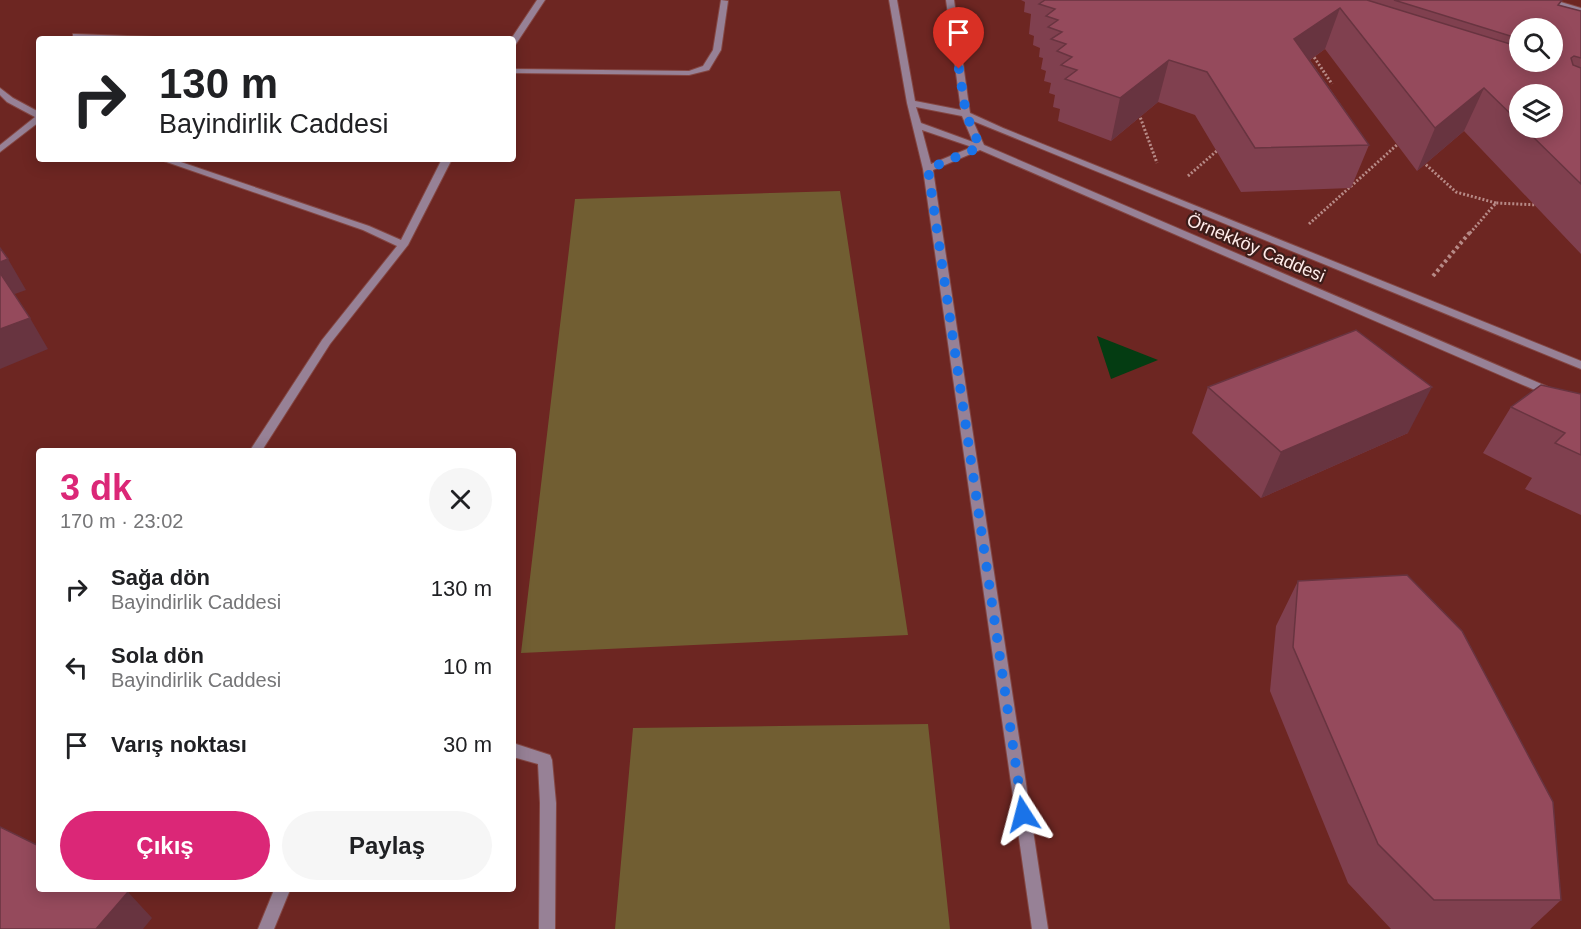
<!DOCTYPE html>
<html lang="tr">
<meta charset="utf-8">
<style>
:root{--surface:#fff;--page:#f6f6f6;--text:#202124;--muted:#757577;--accent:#db2777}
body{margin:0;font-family:Helvetica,sans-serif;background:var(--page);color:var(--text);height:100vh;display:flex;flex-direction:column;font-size:22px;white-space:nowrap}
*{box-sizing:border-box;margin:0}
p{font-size:20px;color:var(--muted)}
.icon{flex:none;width:33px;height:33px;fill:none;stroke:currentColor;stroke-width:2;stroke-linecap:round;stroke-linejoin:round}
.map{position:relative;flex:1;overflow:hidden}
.details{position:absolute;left:36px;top:448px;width:480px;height:444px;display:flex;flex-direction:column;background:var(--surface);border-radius:6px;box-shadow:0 3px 15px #0003}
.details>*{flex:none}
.guide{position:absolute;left:36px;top:36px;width:480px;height:126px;border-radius:6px;box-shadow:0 3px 15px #0003;background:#fff;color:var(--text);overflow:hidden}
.fabs{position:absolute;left:1509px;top:18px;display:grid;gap:12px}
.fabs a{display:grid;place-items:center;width:54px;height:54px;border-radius:50%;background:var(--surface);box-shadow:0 3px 15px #0003;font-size:30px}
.pin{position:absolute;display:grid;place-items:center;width:51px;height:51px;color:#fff;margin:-62px -26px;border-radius:50% 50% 50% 0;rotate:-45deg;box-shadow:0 0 6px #0007}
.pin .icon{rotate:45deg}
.me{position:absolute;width:66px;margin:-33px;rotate:351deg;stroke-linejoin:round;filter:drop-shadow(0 0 4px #0008)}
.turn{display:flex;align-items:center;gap:21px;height:126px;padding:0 24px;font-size:27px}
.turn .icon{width:78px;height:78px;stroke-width:2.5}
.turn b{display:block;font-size:42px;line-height:51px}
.round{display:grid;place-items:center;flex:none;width:63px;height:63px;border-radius:32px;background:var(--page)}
.head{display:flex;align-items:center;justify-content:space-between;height:102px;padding:0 24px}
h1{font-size:36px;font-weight:800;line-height:45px;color:var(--accent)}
.cta{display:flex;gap:12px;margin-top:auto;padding:12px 24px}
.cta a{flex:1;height:69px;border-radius:36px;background:var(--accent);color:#fff;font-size:24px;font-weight:800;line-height:69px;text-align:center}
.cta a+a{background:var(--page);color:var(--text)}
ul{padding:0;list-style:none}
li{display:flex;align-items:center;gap:18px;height:78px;padding:0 24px}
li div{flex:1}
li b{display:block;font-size:22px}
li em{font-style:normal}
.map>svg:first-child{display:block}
.green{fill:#715e32}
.water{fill:#043c12}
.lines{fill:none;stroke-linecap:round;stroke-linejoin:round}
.minor-casing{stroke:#844642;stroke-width:2}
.path-far1{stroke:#b78a87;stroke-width:3;stroke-dasharray:2 2;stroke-linecap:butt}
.path{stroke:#b78a87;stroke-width:4;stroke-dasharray:3 3;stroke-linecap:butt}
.minor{fill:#978196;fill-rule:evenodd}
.wall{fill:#80404f;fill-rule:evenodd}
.shaded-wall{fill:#683440}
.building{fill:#954a5c;stroke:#683440;stroke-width:1.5}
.route{stroke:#1a73e8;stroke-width:10;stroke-dasharray:0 18}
.labels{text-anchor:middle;stroke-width:4.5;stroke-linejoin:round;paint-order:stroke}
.street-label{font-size:18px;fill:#ffecea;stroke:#3d1d1a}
</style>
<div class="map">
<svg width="1581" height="929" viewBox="0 0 1581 929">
<rect width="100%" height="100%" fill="#6d2622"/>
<path class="green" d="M840 191 908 635 521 653 575 199Z
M928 724 950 929H615L633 728Z"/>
<path class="water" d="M1097 336 1158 360 1111 379Z"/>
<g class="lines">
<defs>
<path id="minor" d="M537 0H545L516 44H513V39H511Z
M721 0 728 1 721 50 709 70 689 75 513 73V69L689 71 703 66 713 50Z
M889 0H897L915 101 961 110 946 0H954L970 113 1003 128 1581 361V369L973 121 984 145 1581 401V410L980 150 933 170 1048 929H1032L923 169 907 103ZM916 107 962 116 973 142 921 123ZM922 130 972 147 931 164Z
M1542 0H1554L1581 8V12Z
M73 34 155 37 159 39 76 38H73Z
M0 88 13 98 39 112V122L0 152V145L35 117 7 102 0 95Z
M158 159H172L369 226 401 240 442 159H452L408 245 330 344 261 452H249L322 340 397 246 363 230Z
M513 743 550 755 552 760 556 803 555 929H539L540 803 538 764 513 757Z
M274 890H290L274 929H258Z"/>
</defs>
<use href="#minor" class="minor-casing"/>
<path class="path-far1" d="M1312 54 1332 84
M1139 114 1157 163
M1423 162 1456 192 1496 203
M1188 176 1219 149
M1309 224 1399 143
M1470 233 1496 203 1539 205"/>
<path class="path" d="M1433 276 1471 231"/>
<use href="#minor" class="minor"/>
</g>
<path class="wall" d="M1021 0H1562L1559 5 1581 11V254L1464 131 1417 171 1325 49 1310 60 1369 145 1351 188 1241 192 1195 115 1158 102 1111 141 1058 121 1060 109 1053 107 1055 95 1049 93 1051 83 1044 81 1046 71 1041 69 1043 58 1039 57 1040 48 1033 45 1034 36 1029 34 1031 14 1024 12 1025 2ZM1520 28H1552V62H1520ZM1520 94 1552 128H1520Z
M1208 387 1408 433 1261 498 1192 433Z
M1581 394V515L1525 489 1532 478 1483 453 1511 407Z
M1298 581 1561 900 1530 929H1391L1348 883 1270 691 1276 626Z"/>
<path class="shaded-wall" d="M1340 8 1325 49 1281 80 1294 39Z
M1169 60 1158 102 1111 141 1120 98Z
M1484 88 1464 131 1417 171 1435 128Z
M8 259 26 290 12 295 0 274V262Z
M30 318 48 349 0 369V329Z
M1432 387 1408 433 1261 498 1281 452Z
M128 892 152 918 143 929H96Z"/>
<path class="building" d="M1045 0H1367L1520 47V62H1552V53L1556 52 1552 49V28H1520V39L1394 0H1562L1558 5 1581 11V58L1574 56 1571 58 1573 65 1581 68V184L1524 128H1552V94H1520V123L1484 88 1435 128 1340 8 1294 39 1369 145 1255 148 1207 72 1169 60 1120 98 1065 79 1077 70 1061 65 1072 57 1057 51 1066 44 1051 39 1062 32 1048 27 1058 20 1046 16 1055 9 1039 4Z
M0 248 8 259 0 262Z
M0 273 30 318 0 329Z
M1356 330 1432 387 1281 452 1208 387Z
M1541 385 1581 394V455L1555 443 1565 433 1511 407Z
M1407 575 1462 631 1553 802 1561 900H1434L1378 844 1293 647 1298 581Z
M0 827 39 846V890H124L128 892 96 929H0Z"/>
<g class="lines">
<path class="route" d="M959 69 966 114 980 147 928 169 1023 814"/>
</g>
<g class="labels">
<g class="street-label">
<text transform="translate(1256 248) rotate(23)" y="6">Örnekköy Caddesi</text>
</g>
</g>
</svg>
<div class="fabs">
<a><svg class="icon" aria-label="search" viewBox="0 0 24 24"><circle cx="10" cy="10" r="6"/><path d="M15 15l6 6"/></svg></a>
<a><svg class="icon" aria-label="layers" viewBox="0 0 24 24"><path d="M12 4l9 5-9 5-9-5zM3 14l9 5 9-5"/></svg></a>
</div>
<div class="pin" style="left:959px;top:69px;background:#d93025"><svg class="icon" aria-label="arrive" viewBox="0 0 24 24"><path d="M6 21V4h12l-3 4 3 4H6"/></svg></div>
<svg class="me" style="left:1023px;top:814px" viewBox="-20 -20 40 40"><path d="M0-17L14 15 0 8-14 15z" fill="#1a73e8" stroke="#fff" stroke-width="4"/></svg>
<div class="guide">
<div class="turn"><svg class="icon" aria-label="right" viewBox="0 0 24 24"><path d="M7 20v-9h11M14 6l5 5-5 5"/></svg><div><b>130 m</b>Bayindirlik Caddesi</div></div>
</div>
<section class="details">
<div class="head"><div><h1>3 dk</h1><p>170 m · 23:02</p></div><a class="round"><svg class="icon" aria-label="close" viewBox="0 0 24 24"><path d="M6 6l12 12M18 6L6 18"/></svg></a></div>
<ul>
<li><svg class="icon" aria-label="right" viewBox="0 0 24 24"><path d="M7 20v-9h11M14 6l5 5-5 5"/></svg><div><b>Sağa dön</b><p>Bayindirlik Caddesi</p></div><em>130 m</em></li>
<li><svg class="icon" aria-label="left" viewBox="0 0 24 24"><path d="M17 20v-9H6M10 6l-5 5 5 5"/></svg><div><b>Sola dön</b><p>Bayindirlik Caddesi</p></div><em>10 m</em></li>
<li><svg class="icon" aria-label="arrive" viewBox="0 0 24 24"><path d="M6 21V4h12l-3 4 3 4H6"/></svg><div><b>Varış noktası</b></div><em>30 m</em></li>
</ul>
<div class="cta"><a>Çıkış</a><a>Paylaş</a></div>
</section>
</div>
